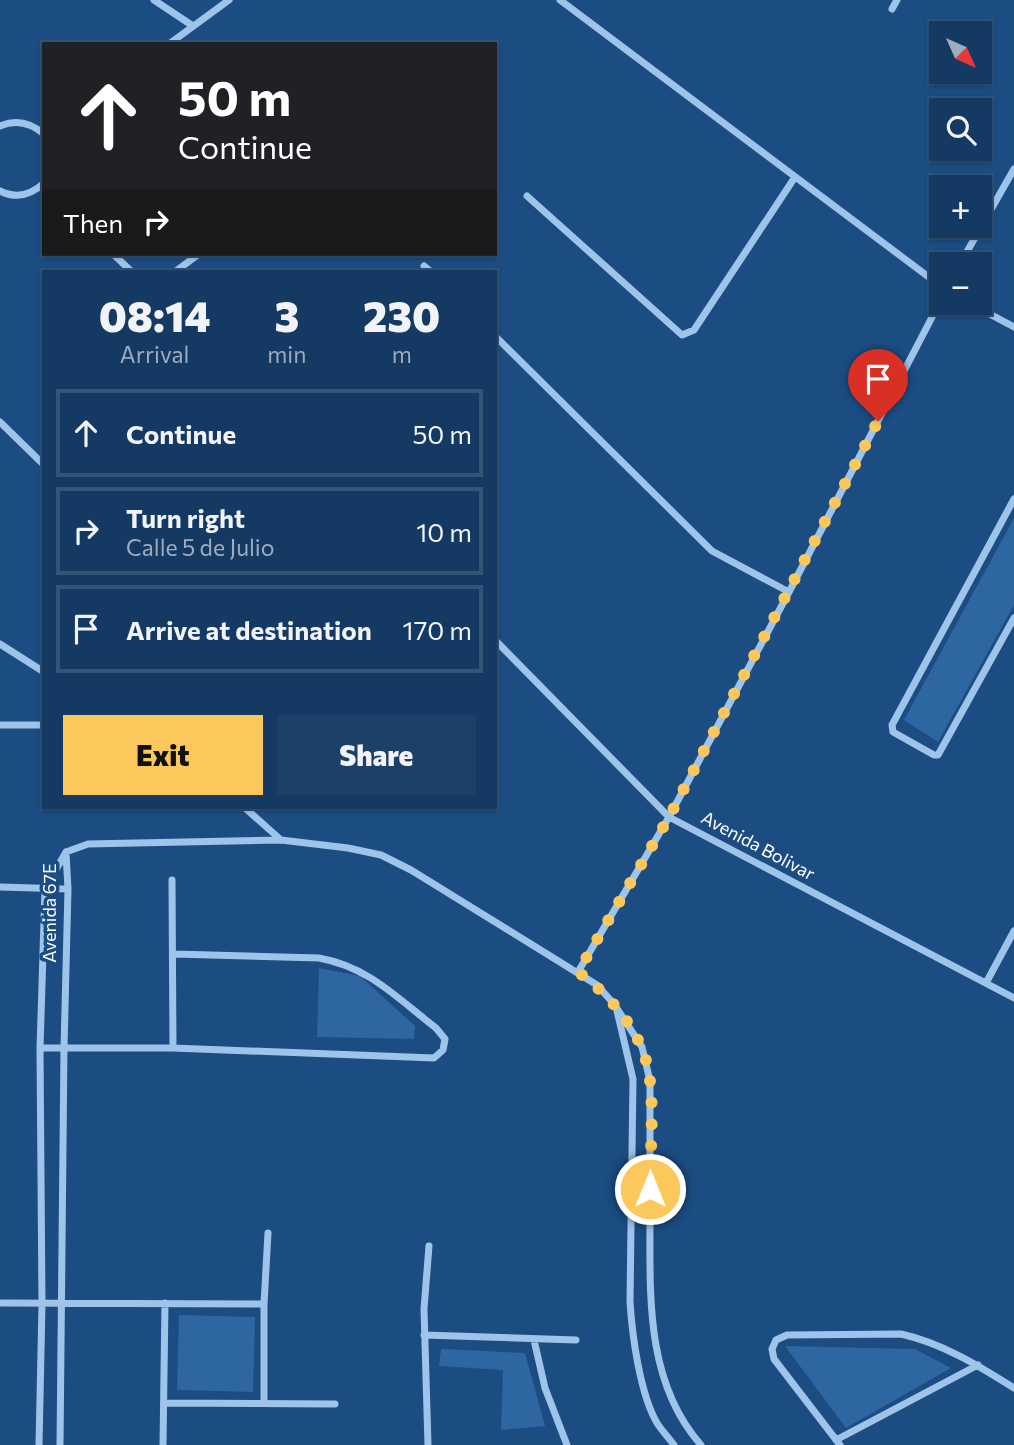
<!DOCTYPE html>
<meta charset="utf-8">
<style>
:root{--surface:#143962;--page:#1d4068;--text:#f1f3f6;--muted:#9dacbe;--line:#335377;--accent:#fcc75b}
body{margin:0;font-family:Commissioner,sans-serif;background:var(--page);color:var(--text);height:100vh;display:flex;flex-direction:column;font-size:26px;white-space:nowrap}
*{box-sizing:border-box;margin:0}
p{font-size:23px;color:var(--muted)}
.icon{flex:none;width:38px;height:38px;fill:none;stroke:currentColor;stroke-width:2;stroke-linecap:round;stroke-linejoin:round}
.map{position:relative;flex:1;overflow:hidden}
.panel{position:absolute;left:42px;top:270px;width:455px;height:539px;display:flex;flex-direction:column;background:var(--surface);border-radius:0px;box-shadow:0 2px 5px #0004,0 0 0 2px var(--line)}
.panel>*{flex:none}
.hud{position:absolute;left:42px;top:42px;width:455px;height:214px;border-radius:0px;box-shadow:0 2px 5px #0004,0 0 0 2px var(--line);background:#202124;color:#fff;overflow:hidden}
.needle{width:46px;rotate:135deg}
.tools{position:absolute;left:929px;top:21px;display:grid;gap:14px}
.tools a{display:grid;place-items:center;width:63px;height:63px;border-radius:0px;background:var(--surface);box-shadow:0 2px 5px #0004,0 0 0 2px var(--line);font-size:35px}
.pin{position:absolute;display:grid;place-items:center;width:60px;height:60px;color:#fff;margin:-72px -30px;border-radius:50% 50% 50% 0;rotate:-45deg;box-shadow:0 0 7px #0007}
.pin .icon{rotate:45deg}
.me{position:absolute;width:77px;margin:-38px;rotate:0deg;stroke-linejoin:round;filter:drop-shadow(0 0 5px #0008)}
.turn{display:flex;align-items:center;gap:24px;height:147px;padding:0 21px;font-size:32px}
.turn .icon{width:91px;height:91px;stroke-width:2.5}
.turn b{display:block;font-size:49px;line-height:60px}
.then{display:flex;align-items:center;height:66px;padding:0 21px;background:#0003;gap:14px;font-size:26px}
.eta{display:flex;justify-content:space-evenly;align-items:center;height:119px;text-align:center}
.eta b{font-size:42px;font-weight:800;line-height:49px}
.action{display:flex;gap:14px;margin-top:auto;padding:14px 21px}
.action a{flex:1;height:80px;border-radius:0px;background:var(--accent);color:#111;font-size:28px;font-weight:800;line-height:80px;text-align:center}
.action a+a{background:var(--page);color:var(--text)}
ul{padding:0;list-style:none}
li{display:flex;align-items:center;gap:21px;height:88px;margin:0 14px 10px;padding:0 7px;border:4px solid var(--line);border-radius:0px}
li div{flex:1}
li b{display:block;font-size:26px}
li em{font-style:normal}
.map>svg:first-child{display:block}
.green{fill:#2e66a1}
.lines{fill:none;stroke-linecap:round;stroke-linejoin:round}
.street{stroke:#9fc4ea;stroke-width:7}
.route{stroke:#fcc75b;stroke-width:12;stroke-dasharray:0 21.6}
.labels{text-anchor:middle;stroke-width:7;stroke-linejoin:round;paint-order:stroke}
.street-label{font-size:18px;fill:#fff;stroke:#1b4c82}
</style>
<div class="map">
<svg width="1014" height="1445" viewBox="0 0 1014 1445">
<rect width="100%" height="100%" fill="#1b4c82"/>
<path class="green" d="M1014 518V605L938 742 904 720Z
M319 968 360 976 415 1026 414 1039 317 1037Z
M179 1315 255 1317 253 1392 177 1390Z
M785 1346 915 1349 951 1368 846 1428Z
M441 1349 525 1353 545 1426 501 1430 503 1370 439 1366Z"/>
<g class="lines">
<path class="street" d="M154 0 193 26
M560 0 942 287
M892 9 897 0
M169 44 229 0
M0 126C16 119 31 123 44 134
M0 191C16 199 31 195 44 183
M527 196 682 335 694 330 795 177
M113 254 131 271
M960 264 1014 169
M424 266 430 271
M176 271 199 254
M969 303 1014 327
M495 336 712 551 789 592
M0 422 44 465
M1014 499 892 725 893 732 934 755H938L1014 618
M495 640 669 817 1014 998
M0 644 44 672
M0 725H44
M244 807 281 840
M66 852 88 844 281 840 348 848 381 855 411 870 597 985 614 1004 642 1047 650 1081C650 1125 650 1170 650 1215 650 1294 645 1382 701 1445
M172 880 173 1048
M0 887 68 889
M578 972 669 817 789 592 942 298
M986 983 1014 931
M617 1011 633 1079 630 1301C632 1335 640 1394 657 1423 662 1431 669 1438 674 1445
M40 1048H173L434 1058 443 1050 445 1039 436 1028C397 998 369 967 319 958L174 954
M0 1303 264 1304
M424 1335 576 1340
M534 1340 545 1388 567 1445
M264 1402V1304L268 1233
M164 1403 335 1404
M836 1440 978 1365
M39 1445 42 1304 40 1048 45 889 66 852
M60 1445 64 1048 68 889 66 853
M163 1445 165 1303
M428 1445 424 1309 429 1246
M840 1445 774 1359 772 1349 776 1340 787 1335 901 1334C942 1343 979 1366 1014 1388"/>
</g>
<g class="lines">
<path class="route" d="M650 1189C650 1154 654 1115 650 1081 646 1037 613 997 578 972L669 817 878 421"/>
</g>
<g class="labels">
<g class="street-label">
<text transform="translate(758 846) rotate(28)" y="6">Avenida Bolivar</text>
<text transform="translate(50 913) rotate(-90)" y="6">Avenida 67E</text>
</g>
</g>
</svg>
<div class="tools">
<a><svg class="needle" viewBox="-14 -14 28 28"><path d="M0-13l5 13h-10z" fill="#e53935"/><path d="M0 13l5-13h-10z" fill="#9dacbe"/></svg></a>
<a><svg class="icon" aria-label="search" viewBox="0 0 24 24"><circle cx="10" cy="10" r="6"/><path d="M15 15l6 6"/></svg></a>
<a>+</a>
<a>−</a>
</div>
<div class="pin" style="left:878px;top:421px;background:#d93025"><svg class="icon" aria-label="arrive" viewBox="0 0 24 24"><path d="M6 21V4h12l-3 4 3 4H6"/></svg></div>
<svg class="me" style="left:650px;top:1189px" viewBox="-20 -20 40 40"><circle r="17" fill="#fcc75b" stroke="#fff" stroke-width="3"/><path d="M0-11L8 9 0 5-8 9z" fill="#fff"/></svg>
<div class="hud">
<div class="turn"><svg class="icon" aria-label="ahead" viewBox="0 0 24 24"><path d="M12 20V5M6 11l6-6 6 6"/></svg><div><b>50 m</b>Continue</div></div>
<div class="then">Then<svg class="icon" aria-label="right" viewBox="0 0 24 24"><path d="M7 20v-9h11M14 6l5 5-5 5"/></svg></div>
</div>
<section class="panel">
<div class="eta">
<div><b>08:14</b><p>Arrival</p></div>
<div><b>3</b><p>min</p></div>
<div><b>230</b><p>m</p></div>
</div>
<ul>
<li><svg class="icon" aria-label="ahead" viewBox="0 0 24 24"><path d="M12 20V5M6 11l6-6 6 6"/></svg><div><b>Continue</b></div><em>50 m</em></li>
<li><svg class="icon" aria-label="right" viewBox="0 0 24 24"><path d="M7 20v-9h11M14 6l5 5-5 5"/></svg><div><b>Turn right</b><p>Calle 5 de Julio</p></div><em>10 m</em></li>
<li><svg class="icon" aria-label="arrive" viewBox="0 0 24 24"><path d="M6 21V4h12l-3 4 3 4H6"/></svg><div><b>Arrive at destination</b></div><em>170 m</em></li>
</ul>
<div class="action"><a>Exit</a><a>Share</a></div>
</section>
</div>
